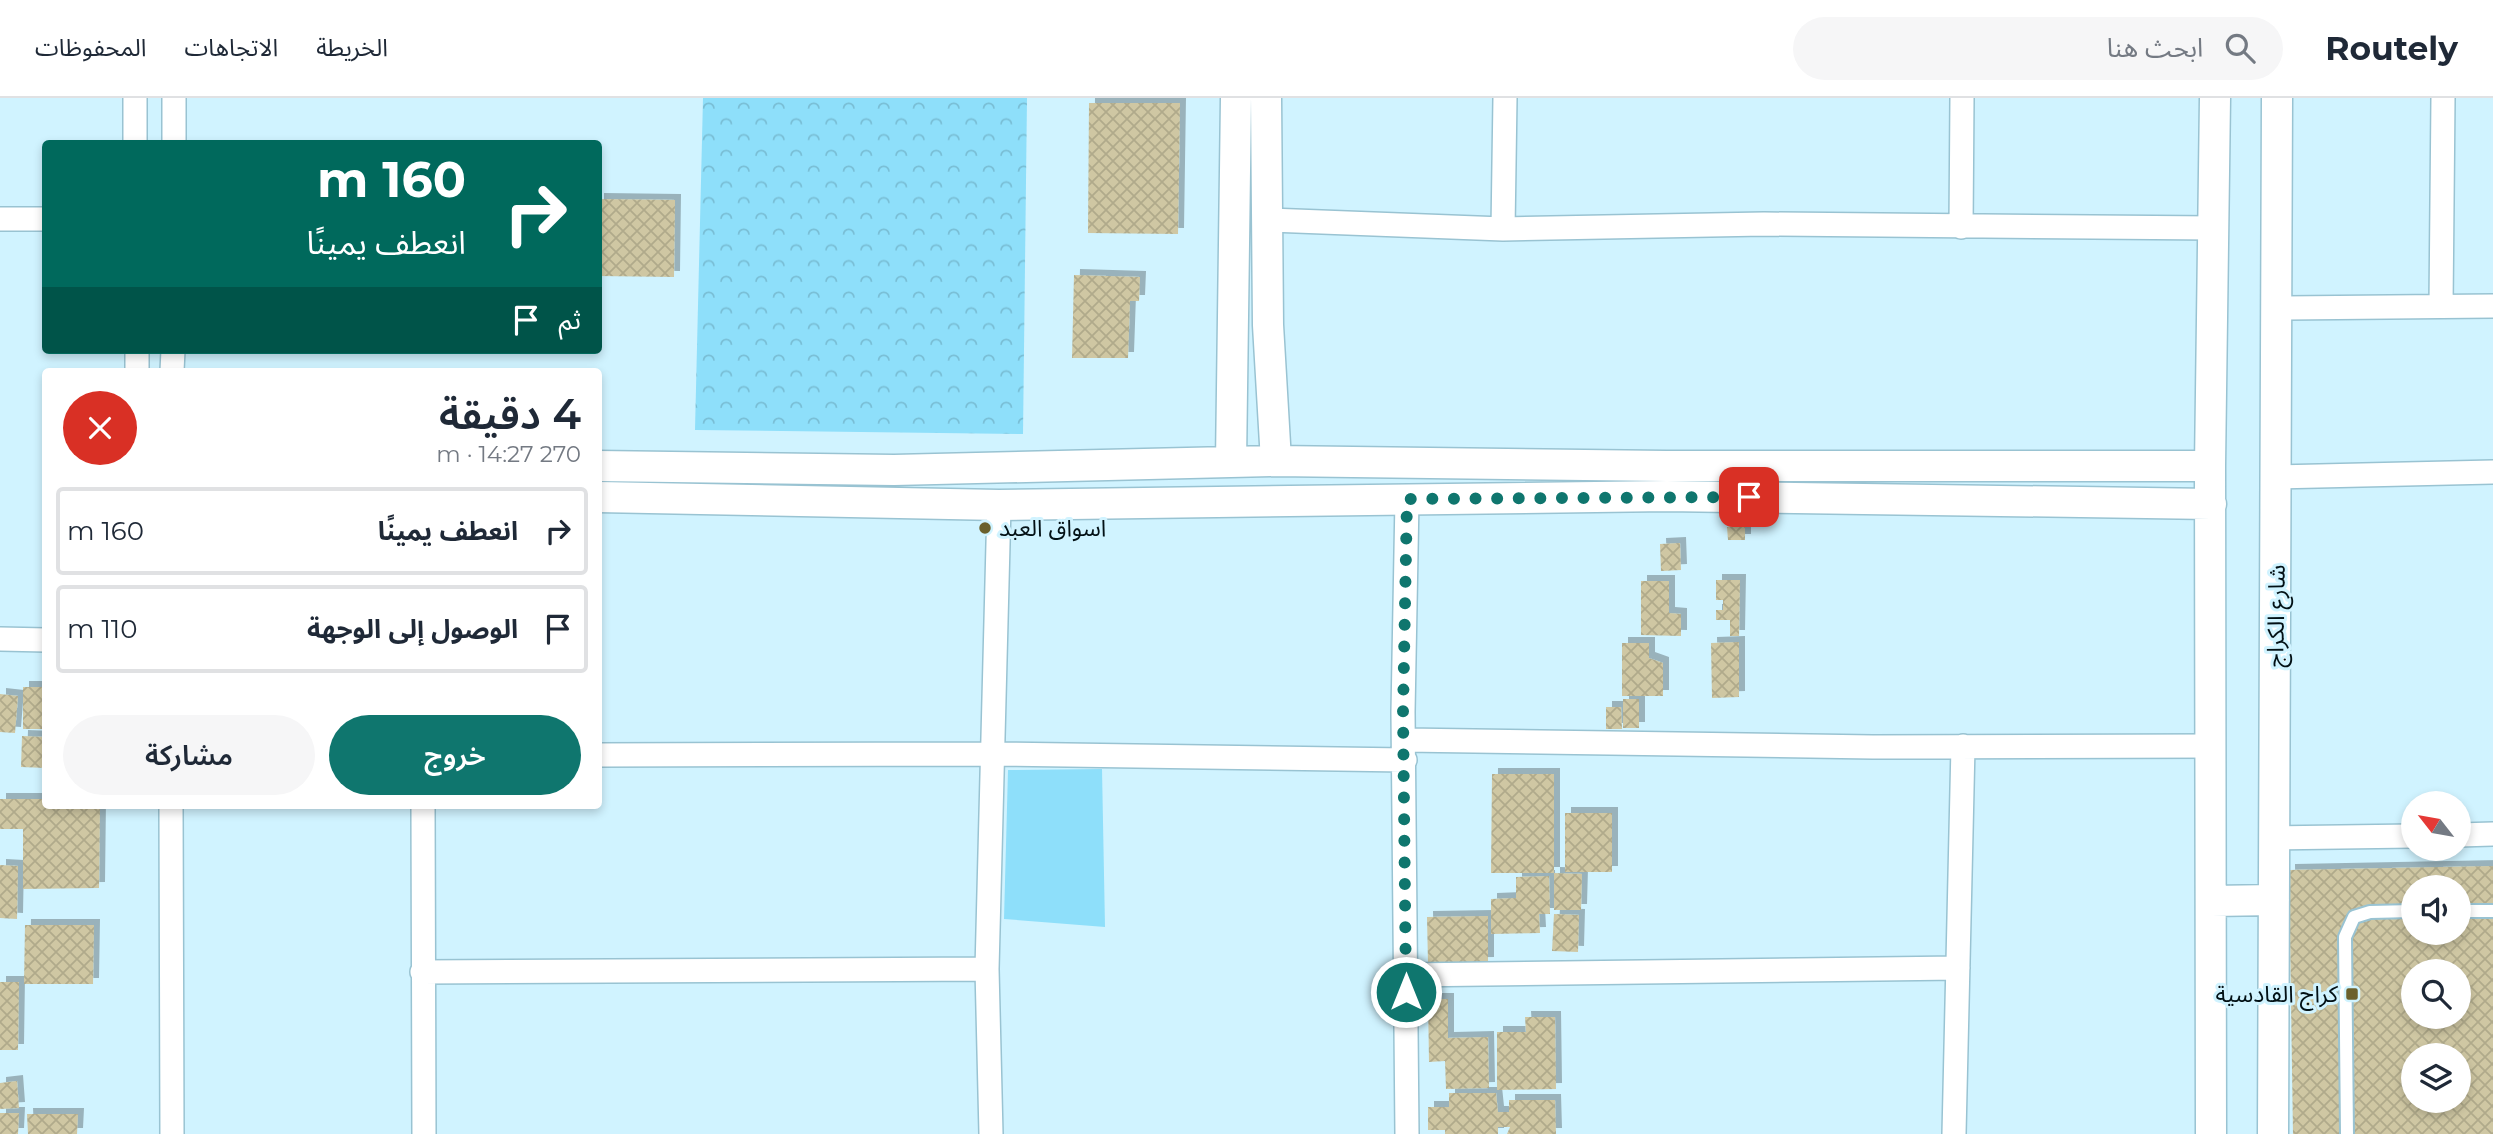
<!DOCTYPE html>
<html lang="ar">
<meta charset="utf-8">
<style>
:root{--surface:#fff;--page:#f6f6f7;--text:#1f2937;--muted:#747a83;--line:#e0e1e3;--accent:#0f766e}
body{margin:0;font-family:Montserrat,"Noto Sans Arabic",sans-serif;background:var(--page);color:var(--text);direction:rtl;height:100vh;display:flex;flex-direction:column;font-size:26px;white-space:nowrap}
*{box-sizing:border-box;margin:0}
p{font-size:23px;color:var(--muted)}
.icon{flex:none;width:38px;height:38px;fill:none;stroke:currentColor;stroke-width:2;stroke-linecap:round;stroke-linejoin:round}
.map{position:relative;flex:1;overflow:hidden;direction:ltr}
.drawer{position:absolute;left:42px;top:270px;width:560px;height:441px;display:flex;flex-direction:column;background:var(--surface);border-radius:7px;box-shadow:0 4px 10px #0003;direction:rtl}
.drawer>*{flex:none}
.top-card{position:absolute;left:42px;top:42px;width:560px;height:214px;border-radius:7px;box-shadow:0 4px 10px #0003;direction:rtl;background:#00695c;color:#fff;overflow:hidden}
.needle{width:46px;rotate:301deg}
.fabs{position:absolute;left:2401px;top:693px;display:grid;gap:14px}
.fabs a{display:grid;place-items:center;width:70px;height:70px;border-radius:50%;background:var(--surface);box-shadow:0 4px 10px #0003;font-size:35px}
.pin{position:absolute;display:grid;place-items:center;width:60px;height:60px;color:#fff;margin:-30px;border-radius:14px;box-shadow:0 4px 10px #0006}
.me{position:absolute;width:77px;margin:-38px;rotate:0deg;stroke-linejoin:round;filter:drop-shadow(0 0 5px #0008)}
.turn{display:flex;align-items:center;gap:24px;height:147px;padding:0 21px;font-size:32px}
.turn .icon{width:91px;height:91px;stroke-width:2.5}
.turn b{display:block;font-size:49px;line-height:60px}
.then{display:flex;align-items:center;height:66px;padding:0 21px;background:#0003;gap:14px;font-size:26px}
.round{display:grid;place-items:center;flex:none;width:74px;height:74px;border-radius:37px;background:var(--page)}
.headline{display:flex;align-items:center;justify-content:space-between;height:119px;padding:0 21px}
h1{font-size:42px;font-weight:600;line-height:52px}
.action{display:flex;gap:14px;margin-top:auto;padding:14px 21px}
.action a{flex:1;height:80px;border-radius:42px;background:var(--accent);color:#fff;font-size:28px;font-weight:600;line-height:80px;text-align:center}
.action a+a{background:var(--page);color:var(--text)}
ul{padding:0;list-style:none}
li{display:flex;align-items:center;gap:21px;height:88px;margin:0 14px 10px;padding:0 7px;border:4px solid var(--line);border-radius:7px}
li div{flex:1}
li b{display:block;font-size:26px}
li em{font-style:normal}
header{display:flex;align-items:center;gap:42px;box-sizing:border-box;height:98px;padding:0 35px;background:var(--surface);border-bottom:2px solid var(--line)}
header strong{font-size:33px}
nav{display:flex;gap:38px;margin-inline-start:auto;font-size:24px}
.search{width:490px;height:63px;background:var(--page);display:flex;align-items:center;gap:18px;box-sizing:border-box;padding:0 24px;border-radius:38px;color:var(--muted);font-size:26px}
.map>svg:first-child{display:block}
.forest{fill:url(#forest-crowns)}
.garden{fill:#8edffa}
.building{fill:url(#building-cross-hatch);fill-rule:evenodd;filter:url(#shadow)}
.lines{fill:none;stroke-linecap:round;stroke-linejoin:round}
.service-casing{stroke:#99c3d2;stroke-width:16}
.minor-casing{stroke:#99c3d2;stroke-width:26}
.tertiary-casing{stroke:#99c3d2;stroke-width:33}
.service{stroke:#fff;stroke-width:12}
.minor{stroke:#fff;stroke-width:23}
.tertiary{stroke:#fff;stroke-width:30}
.route{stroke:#0f766e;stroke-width:12;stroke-dasharray:0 21.6}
.poi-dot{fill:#6b602c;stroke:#d0f3ff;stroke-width:2.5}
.labels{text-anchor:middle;stroke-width:6;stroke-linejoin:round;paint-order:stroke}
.poi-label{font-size:23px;fill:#021015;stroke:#d0f3ff;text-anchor:start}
.street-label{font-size:23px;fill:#021015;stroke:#d0f3ff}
</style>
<header>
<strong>Routely</strong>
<div class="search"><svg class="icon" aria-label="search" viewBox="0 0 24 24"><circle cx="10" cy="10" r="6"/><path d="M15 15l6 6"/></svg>ابحث هنا</div>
<nav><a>الخريطة</a><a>الاتجاهات</a><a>المحفوظات</a></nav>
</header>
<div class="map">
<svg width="2493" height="1036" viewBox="0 0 2493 1036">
<defs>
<pattern id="forest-crowns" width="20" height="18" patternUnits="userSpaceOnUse" patternTransform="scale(1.75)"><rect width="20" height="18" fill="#8edffa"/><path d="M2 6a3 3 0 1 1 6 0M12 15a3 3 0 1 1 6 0" fill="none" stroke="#79bed5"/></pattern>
<pattern id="building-cross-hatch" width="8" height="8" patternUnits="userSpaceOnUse" patternTransform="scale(1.75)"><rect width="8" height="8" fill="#cfc7a3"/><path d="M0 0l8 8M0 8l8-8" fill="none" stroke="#b0aa8b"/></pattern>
<filter id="shadow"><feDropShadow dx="6" dy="-6" stdDeviation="0" flood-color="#0004"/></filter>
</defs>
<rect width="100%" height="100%" fill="#d0f3ff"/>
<path class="forest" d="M703 0H1027L1023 336 695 332Z"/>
<path class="garden" d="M1102 671 1105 829 1004 821 1008 672Z"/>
<path class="building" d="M1089 5H1180L1178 136 1088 135Z
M598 101 675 102 674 179 598 178Z
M1074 177 1140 179 1139 203H1130L1128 260H1072Z
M1745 428V442H1728L1727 429Z
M1680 445 1681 472 1661 473 1660 446Z
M1716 482H1740L1739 538H1730V522H1716V512H1723V502H1716Z
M1641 483H1669V515L1681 516V538L1641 537Z
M1739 544V599L1712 600 1711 545Z
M1622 545H1649V560L1663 565V598H1622Z
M23 589H46V631H23Z
M0 596 18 598 15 635 0 634Z
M1623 601H1639V630H1623Z
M1606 609H1621L1622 631H1606Z
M22 638 46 639V670L21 669Z
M1492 676H1554V775H1491Z
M0 701H46V707H100L99 790 23 791V731H0Z
M1565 715H1612V774H1565Z
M0 767 18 768 17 821 0 820Z
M2493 768V1036H2293L2289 772ZM2413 789H2459V835H2413ZM2413 873H2459V919H2413ZM2413 957H2459V1003H2413Z
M1554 775 1582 776 1581 812H1554Z
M1549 778 1550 816H1539L1540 835 1491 836V801L1516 800V779Z
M1554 816 1579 817 1578 854 1552 853Z
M1488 818V865L1428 866 1427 819Z
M25 827H94L93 886H24Z
M0 884H19L18 952H0Z
M1428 901H1448V940L1488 939 1489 990 1446 991 1445 963 1429 964Z
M1525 919H1555L1556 991 1497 992V934H1526Z
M17 983 19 1010 0 1011V985Z
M1449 995H1496L1498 1014H1509V1002H1555L1556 1036H1507L1510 1029H1498V1036H1445V1032H1428V1009H1449Z
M0 1015H19L18 1036H0Z
M27 1016H78L77 1036H28Z"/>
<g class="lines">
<defs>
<path id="service" d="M2459 813H2493
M2347 1036 2345 839 2354 819 2370 814 2413 813"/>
<path id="minor" d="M135 0V46
M174 46V0
M0 121H46
M1267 122 1503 131 1764 126 2214 130
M1961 129 1962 0
M1503 131 1505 0
M2441 208 2443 0
M2276 210 2493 208
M137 252V273
M172 273 173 252
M2278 379 2493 374
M1407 401 1403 614 1407 1036
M0 541 46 542
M1405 642 1873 649 2212 648
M598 657 993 656 1405 662
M171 707 172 1036
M423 707 424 1036
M2459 737 2493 736
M2274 740 2413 738
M422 874 987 871
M1406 877 1958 870
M991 1036 987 871 999 407
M1954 1036 1963 648"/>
<path id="tertiary" d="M1266 0 1268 227 1276 363
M1231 364 1236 0
M598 368 894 372 1276 363 1666 368H2210
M598 399 999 407 1667 398 2211 406
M2212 803 2274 802
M2211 1036 2210 368 2215 0
M2273 1036 2277 0"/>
</defs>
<use href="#service" class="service-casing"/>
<use href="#minor" class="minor-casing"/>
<use href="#tertiary" class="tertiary-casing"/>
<use href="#service" class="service"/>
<use href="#minor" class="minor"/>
<use href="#tertiary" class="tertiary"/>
</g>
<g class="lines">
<path class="route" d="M1406 894 1403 614 1407 401 1749 399"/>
</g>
<g class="poi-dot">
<circle cx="985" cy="430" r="7"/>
<rect x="2345" y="889" width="14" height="14" rx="3.5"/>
</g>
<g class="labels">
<g class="poi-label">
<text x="999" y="438">اسواق العبد</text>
<text x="2338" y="904" text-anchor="end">كراج القادسية</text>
</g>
<g class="street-label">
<text transform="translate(2276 518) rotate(-89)" y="8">شارع الكراج</text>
</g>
</g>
</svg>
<div class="fabs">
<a><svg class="needle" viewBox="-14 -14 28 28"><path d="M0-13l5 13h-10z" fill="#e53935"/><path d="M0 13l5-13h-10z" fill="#747a83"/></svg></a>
<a><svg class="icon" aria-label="sound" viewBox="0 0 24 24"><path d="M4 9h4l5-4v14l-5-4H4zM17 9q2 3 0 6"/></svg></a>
<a><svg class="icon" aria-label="search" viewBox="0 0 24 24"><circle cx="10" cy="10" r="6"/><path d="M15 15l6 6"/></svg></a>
<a><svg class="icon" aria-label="layers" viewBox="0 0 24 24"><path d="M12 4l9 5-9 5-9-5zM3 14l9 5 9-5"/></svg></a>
</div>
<div class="pin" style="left:1749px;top:399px;background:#d93025"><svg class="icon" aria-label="arrive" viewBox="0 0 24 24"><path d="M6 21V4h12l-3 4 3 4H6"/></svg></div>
<svg class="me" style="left:1406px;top:894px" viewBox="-20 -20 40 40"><circle r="17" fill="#0f766e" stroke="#fff" stroke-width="3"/><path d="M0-11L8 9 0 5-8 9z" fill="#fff"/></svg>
<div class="top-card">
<div class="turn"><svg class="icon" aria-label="right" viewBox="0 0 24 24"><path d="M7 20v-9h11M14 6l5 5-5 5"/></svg><div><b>160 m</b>انعطف يمينًا</div></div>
<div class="then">ثم<svg class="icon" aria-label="arrive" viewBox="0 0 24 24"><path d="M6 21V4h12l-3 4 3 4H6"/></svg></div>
</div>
<section class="drawer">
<div class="headline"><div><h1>4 دقيقة</h1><p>270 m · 14:27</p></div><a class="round" style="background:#d93025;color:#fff"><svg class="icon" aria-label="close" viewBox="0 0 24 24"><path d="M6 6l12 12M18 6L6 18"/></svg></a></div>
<ul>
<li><svg class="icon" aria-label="right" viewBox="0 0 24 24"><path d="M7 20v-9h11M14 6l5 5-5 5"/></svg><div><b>انعطف يمينًا</b></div><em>160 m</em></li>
<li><svg class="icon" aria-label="arrive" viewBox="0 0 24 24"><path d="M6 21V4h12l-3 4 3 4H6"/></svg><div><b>الوصول إلى الوجهة</b></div><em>110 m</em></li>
</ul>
<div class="action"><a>خروج</a><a>مشاركة</a></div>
</section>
</div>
